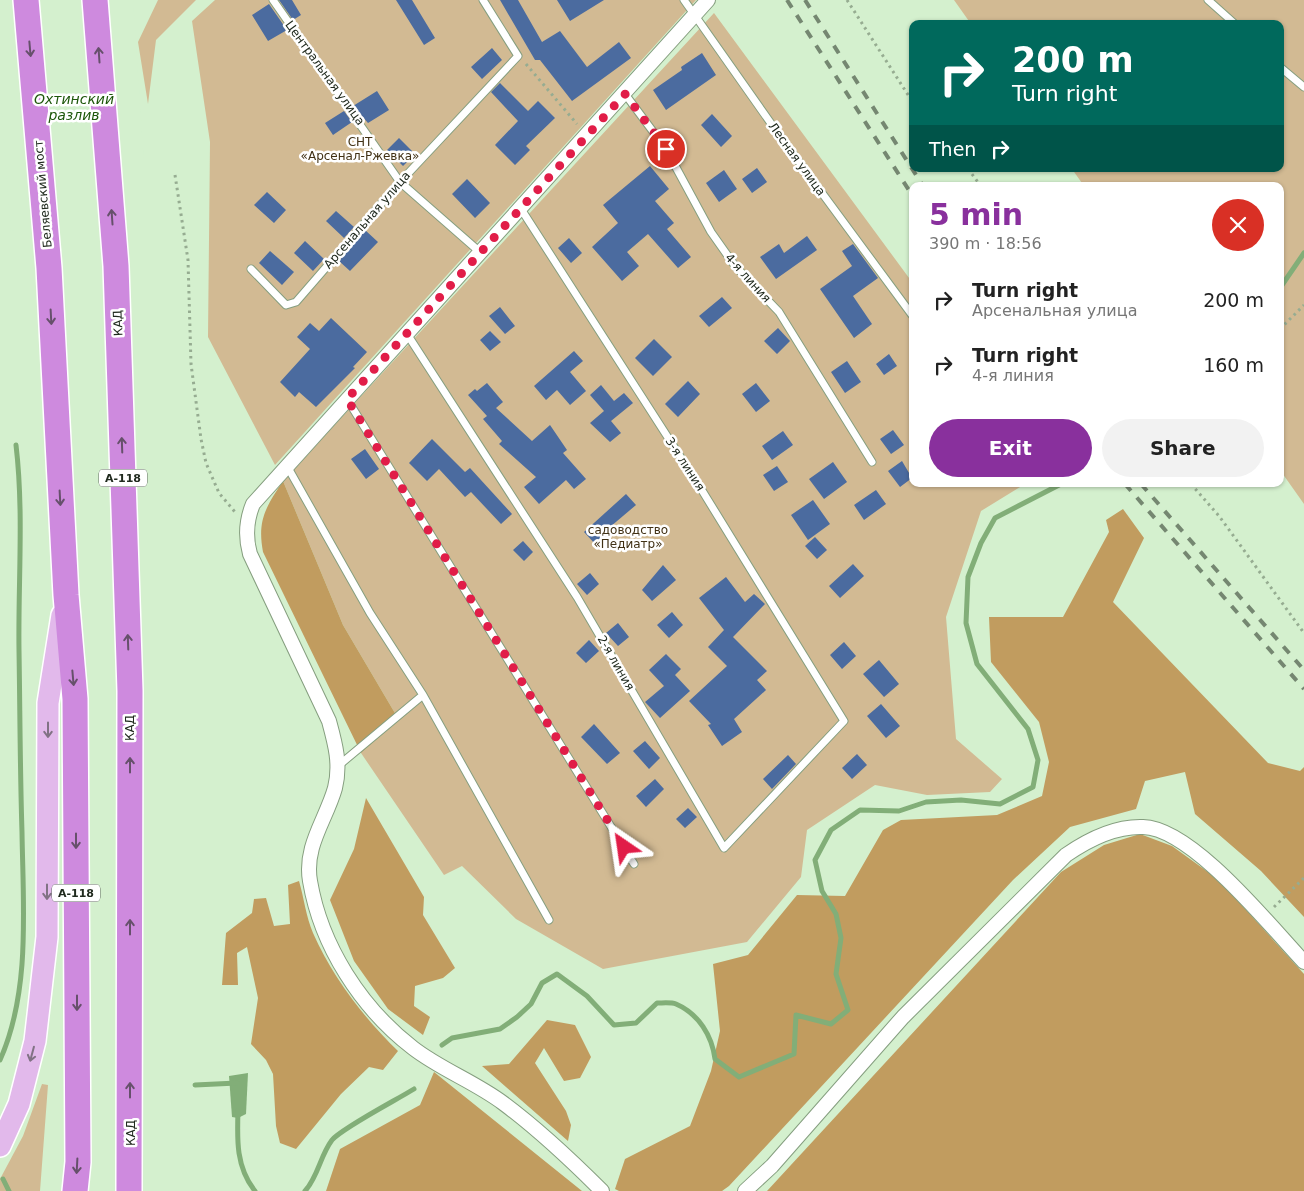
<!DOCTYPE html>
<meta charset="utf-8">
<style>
:root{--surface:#fff;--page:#f2f2f2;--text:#222;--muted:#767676;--accent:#89309d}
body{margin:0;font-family:"DejaVu Sans",sans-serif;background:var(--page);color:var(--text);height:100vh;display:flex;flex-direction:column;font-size:19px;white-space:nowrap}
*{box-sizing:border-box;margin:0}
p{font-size:16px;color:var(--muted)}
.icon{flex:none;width:28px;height:28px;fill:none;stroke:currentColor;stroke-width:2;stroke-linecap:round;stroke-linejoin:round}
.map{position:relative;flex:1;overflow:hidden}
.sheet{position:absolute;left:909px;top:182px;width:375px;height:305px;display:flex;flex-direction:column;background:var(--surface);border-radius:10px;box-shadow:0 1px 4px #0004}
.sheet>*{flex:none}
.banner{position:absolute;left:909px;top:20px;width:375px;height:152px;border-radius:10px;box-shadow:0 1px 4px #0004;background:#00695c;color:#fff;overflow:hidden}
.pin{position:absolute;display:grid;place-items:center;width:42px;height:42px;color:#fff;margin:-21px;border:2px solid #fff;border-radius:50%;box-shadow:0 1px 5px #0007}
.me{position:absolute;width:55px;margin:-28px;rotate:328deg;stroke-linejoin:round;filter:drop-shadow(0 0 4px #0008)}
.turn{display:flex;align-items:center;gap:18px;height:105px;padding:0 20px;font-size:22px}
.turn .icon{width:65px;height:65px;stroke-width:2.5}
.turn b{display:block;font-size:35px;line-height:42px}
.then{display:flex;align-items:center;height:48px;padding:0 20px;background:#0003;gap:10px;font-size:19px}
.round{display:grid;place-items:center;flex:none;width:52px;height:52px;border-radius:26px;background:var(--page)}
.head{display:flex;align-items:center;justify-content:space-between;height:85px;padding:0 20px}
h1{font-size:30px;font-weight:800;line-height:38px;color:var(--accent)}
.action{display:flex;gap:10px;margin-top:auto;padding:10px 20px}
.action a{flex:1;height:58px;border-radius:30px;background:var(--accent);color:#fff;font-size:20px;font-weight:800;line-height:58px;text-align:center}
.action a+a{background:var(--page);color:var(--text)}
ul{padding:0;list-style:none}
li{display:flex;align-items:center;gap:15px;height:65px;padding:0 20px}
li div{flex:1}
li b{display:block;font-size:19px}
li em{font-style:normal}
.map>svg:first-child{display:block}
.green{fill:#d2ba93}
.forest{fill:#c19c5f}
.water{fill:#82ae78}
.pier{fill:#d4f0ce}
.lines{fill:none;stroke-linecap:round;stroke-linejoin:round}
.stream{stroke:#82ae78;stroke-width:5}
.building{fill:#4b6b9f}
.service-casing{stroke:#859e7f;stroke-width:9}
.minor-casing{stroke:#859e7f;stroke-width:16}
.primary-casing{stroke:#fff;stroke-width:24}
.motorway-casing{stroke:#fff;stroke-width:28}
.path{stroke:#96ac91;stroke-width:3;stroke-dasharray:2.5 4;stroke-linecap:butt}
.service{stroke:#fff;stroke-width:7}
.minor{stroke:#fff;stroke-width:14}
.primary{stroke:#e2b9eb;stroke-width:21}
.motorway{stroke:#ce8ade;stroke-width:25}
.rail{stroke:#758771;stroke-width:4;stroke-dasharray:9 9;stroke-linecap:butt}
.oneway{stroke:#66506b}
.oneway2{stroke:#817284}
.route{stroke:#e11d48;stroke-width:9;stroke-dasharray:0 16.2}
.labels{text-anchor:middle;stroke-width:5;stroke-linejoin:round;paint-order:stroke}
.shield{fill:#fff;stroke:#636a62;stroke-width:1}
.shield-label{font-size:11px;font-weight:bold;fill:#202a1e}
.street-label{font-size:12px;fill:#202a1e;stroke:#fff}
.park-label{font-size:12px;fill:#413115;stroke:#fff}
.water-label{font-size:14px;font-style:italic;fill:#1d570a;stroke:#fff}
</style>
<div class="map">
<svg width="1304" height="1191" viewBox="0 0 1304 1191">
<rect width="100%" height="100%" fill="#d4f0ce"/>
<path class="green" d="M158 0H196L156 40 148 104 138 42Z
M215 0H696L275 465 208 337 210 142 192 21Z
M954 0H1304V504L1280 470V186H1084L1072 169H1280V24H971Z
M714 13 912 282V484H1025L981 511 946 617 956 739 1002 779 990 792 927 795 875 785 807 830 801 877 747 942 603 969 516 919 462 866 444 875 361 753 399 720 343 625 283 481Z
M42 1084 48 1085 40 1191H0V1179L23 1136Z"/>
<path class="forest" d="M283 481 343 625 399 720 361 753 263 552C257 520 266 507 283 481Z
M1123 509 1144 538 1113 602 1268 763 1300 771 1304 767V917L1261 871 1195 814 1185 772 1145 781 1136 809 1070 827 1013 880 729 1186 722 1191H619L615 1189 625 1159 690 1126 711 1071 720 1031 713 964 748 955 797 895 845 896 883 830 901 820 997 815 1042 796 1049 762 1039 722 991 662 989 617H1063L1109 532 1106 520Z
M366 798 424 897 423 915 455 968 443 978 415 986 414 1006 430 1017 423 1035 388 1009 354 961 330 900 354 849Z
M1140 834 1172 846 1219 880 1304 974V1191H767L1061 872 1104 845Z
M299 881C304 898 306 917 313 933 333 978 364 1018 398 1051L383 1070 369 1067 341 1094 296 1149 280 1143 276 1126 273 1074 266 1060 251 1044 258 998 247 947 237 953 238 985H222L226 933 252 913 254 899 266 898 274 926 290 924 288 885Z
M547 1020 575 1025 591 1057 580 1078 564 1081 544 1048 535 1063 566 1111 571 1125 568 1141 482 1066 509 1064Z
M434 1072 582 1191H326L340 1149 420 1105Z"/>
<path class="water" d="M248 1073 246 1114 238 1118 232 1117 229 1076Z"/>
<path class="pier" d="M0 0H133L144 164 143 171 122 190 89 212 45 211 11 232 0 89Z"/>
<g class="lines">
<path class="stream" d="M1280 288 1304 253
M442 1045 452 1038 500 1029 517 1017 531 1004 542 983 557 974 587 996 614 1025 636 1023 657 1003C663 1003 671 1002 676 1004 699 1014 712 1036 715 1059L739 1077 794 1054 796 1015 831 1024 848 1010 836 974 841 938 836 914 822 891 815 860 831 830 860 810 899 811 926 802 961 800 1000 804 1033 787 1038 760 1028 729 977 664 966 623 968 577 981 543 995 518 1061 484
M0 1060C31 991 23 905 22 832 20 771 20 710 19 650 18 582 24 513 16 445
M195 1085 237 1083
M238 1111C237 1140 236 1167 255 1191
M3 1179 9 1191
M305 1191C318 1177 320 1156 332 1140 342 1128 398 1099 414 1089"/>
</g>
<path class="building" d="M279 0H292L301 15 293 20Z
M396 0H412L435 38 424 45Z
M500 0H518L542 42 560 31 587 67 619 42 631 58 572 101 540 60H535Z
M557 0H604L570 21Z
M269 4 287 30 268 41 252 15Z
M492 48 502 60 482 79 471 67Z
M702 53 716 75 666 110 653 90 682 70 681 67Z
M500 83 528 111 538 101 555 118 526 146 530 150 515 165 495 145 518 121 491 92Z
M377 91 389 110 368 123 353 106Z
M344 111 352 122 333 135 325 123Z
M712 114 732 136 721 147 701 125Z
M399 138 415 154 403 166 387 150Z
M650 166 669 189 655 201 674 223 667 229 691 257 678 268 648 234 627 252 639 266 622 281 592 247 618 223 603 205Z
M757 168 767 182 752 193 742 179Z
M724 170 737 189 719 202 706 183Z
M467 179 490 203 475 218 452 194Z
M267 192 286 210 274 223 254 205Z
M336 211 354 227 344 238 326 221Z
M365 230 378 242 350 271 339 261Z
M807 236 817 250 776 279 760 257 779 244 784 253Z
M569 238 582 253 571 263 558 248Z
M305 241 324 259 313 271 294 253Z
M853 244 878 278 853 296 872 324 854 338 820 289 852 266 842 251Z
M270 251 294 272 282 285 259 263Z
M722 297 732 308 709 327 699 316Z
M500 307 515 326 505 334 489 316Z
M331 318 367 352 353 367 355 368 316 407 299 392 295 397 280 382 310 349 297 337 310 323 319 331Z
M778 328 790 341 777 354 764 341Z
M490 331 501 342 490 351 480 340Z
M654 339 672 357 653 376 635 358Z
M574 351 583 361 570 372 586 391 570 405 557 390 546 400 534 386Z
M889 354 897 366 884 375 876 364Z
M847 361 861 382 845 393 831 372Z
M688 381 700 394 678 417 665 404Z
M487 383 503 402 496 408 532 441 550 425 567 450 563 453 586 479 574 489 566 480 539 504 524 487 536 477 499 444 502 441 483 419 487 416 468 395 475 389 477 391Z
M756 383 770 401 756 412 742 394Z
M601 385 614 401 624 393 633 403 611 421 621 433 610 442 590 423 604 411 590 395Z
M893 430 904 445 891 454 880 439Z
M783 431 793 445 772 460 762 446Z
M432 439 465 472 470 468 512 514 501 524 471 492 465 497 439 469 427 481 409 463Z
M365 449 379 469 366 479 351 459Z
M902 461 912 478 900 487 888 471Z
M833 462 847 482 824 499 809 479Z
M777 466 788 482 774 491 763 475Z
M876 490 886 504 864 520 854 505Z
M626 494 636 505 610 527 613 530 596 545 584 532Z
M813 500 830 524 808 540 791 515Z
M815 537 827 550 817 559 805 546Z
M523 541 533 552 524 561 513 550Z
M853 564 864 576 840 598 829 586Z
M663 565 676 580 652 601 642 590Z
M590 573 599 584 587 595 577 584Z
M726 577 745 602 754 594 765 604 733 637 767 671 757 680 766 690 734 719 742 732 722 746 708 725 711 724 689 701 727 666 708 647 724 630 699 598Z
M672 612 683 625 669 638 657 625Z
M618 623 629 637 618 646 606 633Z
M589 640 599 651 586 663 576 653Z
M844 642 856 656 842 669 830 655Z
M666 654 681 669 675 675 690 691 660 718 645 702 664 686 649 670Z
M879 660 899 684 884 697 863 674Z
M881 704 900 726 886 738 867 716Z
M594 724 620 753 607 764 581 737Z
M645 741 660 758 649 769 633 751Z
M857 754 867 765 852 779 842 768Z
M788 755 796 764 772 789 763 779Z
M655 779 664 789 646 807 636 796Z
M688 808 697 817 685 828 676 819Z"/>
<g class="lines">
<defs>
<path id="service" d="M273 0 400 182 481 253
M684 0 777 132 912 315
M1208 0 1235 24
M1280 67 1304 87
M625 94 666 149 711 232 735 266 779 312 872 462
M251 269 286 305 296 302 400 182 518 56 483 0
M407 334 577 597 724 848 844 721 703 492 521 209
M347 399 634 864
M287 466 370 613 423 695 549 920
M338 766 423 695"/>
<path id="minor" d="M602 1191C571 1160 538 1129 503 1103 475 1082 440 1069 413 1048 361 1008 321 946 310 881 304 846 326 820 335 788 341 764 335 743 329 721L250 554C245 536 246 521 253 504L708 0
M745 1191 772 1166 903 1017 1066 855C1089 839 1115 826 1143 827 1192 828 1270 926 1304 962"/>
<path id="primary" d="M0 1146 19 1104 35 1041 47 937 48 703 62 615"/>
<path id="motorway" d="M26 0 49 268 66 595 75 699 78 1162 75 1191
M95 0 116 266 130 691 129 1191"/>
</defs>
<use href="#service" class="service-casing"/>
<use href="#minor" class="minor-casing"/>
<use href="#primary" class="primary-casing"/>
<use href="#motorway" class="motorway-casing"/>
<path class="path" d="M847 0 912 101
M526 64 577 124
M968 169 981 186
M175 175 188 260 191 364 201 439 206 463 219 493 235 512
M1280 329 1304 305
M1191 484 1219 516 1304 633
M1274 907 1304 878"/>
<use href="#service" class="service"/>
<use href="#minor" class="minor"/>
<use href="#primary" class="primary"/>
<use href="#motorway" class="motorway"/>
<path class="rail" d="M787 0 912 195
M805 0 923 186
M1125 484 1304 689
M1141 484 1304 670"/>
</g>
<defs><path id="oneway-shaft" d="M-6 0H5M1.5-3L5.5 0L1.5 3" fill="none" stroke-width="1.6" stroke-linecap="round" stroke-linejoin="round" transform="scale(1.25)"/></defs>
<g class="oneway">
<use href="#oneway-shaft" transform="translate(30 49) rotate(85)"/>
<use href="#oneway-shaft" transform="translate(99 55) rotate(-94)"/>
<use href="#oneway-shaft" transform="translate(112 217) rotate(-94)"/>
<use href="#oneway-shaft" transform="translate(51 317) rotate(87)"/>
<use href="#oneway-shaft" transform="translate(122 445) rotate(-92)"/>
<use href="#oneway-shaft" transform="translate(60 498) rotate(87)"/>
<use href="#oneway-shaft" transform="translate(128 642) rotate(-92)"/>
<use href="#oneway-shaft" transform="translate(73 678) rotate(85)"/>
<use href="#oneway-shaft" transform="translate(130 765) rotate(-90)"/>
<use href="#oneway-shaft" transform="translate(76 841) rotate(90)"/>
<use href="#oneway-shaft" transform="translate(130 927) rotate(-90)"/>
<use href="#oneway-shaft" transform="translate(77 1003) rotate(90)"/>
<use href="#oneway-shaft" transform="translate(130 1090) rotate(-90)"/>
<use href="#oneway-shaft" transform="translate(77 1166) rotate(93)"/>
</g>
<g class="oneway2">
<use href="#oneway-shaft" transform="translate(48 730) rotate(90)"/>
<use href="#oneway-shaft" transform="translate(47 892) rotate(90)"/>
<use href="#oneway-shaft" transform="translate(32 1054) rotate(105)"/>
</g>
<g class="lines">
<path class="route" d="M624 847 347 399 625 94 666 149"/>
</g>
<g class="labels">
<g class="shield">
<rect x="99" y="469.5" width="48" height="17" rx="4"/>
<rect x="52" y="884.5" width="48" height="17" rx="4"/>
</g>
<g class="shield-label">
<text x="123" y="482">А-118</text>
<text x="76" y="897">А-118</text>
</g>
<g class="street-label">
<text transform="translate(325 73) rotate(54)" y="4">Центральная улица</text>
<text transform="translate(797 159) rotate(54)" y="4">Лесная улица</text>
<text transform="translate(43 194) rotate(-95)" y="4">Беляевский мост</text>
<text transform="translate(367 220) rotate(-49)" y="4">Арсенальная улица</text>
<text transform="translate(748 278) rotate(48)" y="4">4-я линия</text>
<text transform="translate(118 323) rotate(-92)" y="4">КАД</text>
<text transform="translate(685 464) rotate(57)" y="4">3-я линия</text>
<text transform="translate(616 663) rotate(60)" y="4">2-я линия</text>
<text transform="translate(130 728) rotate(-90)" y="4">КАД</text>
<text transform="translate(131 1133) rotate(-90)" y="4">КАД</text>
</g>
<g class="park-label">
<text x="360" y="146">СНТ<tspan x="360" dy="14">«Арсенал-Ржевка»</tspan></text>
<text x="628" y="534">садоводство<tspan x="628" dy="14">«Педиатр»</tspan></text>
</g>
<g class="water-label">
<text x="74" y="104">Охтинский<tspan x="74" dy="16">разлив</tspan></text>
</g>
</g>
</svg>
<div class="pin" style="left:666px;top:149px;background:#d93025"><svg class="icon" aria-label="arrive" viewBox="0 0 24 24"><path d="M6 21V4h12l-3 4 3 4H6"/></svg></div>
<svg class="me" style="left:624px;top:847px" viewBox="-20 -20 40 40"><path d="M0-17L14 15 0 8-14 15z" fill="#e11d48" stroke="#fff" stroke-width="4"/></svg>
<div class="banner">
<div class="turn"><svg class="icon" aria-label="right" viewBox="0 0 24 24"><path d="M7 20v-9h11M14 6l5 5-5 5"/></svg><div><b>200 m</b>Turn right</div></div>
<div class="then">Then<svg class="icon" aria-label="right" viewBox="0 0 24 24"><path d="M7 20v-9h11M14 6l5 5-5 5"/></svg></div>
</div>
<section class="sheet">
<div class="head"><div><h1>5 min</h1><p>390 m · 18:56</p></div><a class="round" style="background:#d93025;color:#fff"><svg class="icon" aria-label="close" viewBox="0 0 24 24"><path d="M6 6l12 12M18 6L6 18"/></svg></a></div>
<ul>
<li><svg class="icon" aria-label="right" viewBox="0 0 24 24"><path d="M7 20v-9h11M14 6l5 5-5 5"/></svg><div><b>Turn right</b><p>Арсенальная улица</p></div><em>200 m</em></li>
<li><svg class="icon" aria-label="right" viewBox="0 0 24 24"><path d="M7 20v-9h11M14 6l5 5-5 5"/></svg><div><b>Turn right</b><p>4-я линия</p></div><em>160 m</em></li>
</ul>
<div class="action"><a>Exit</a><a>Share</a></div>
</section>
</div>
